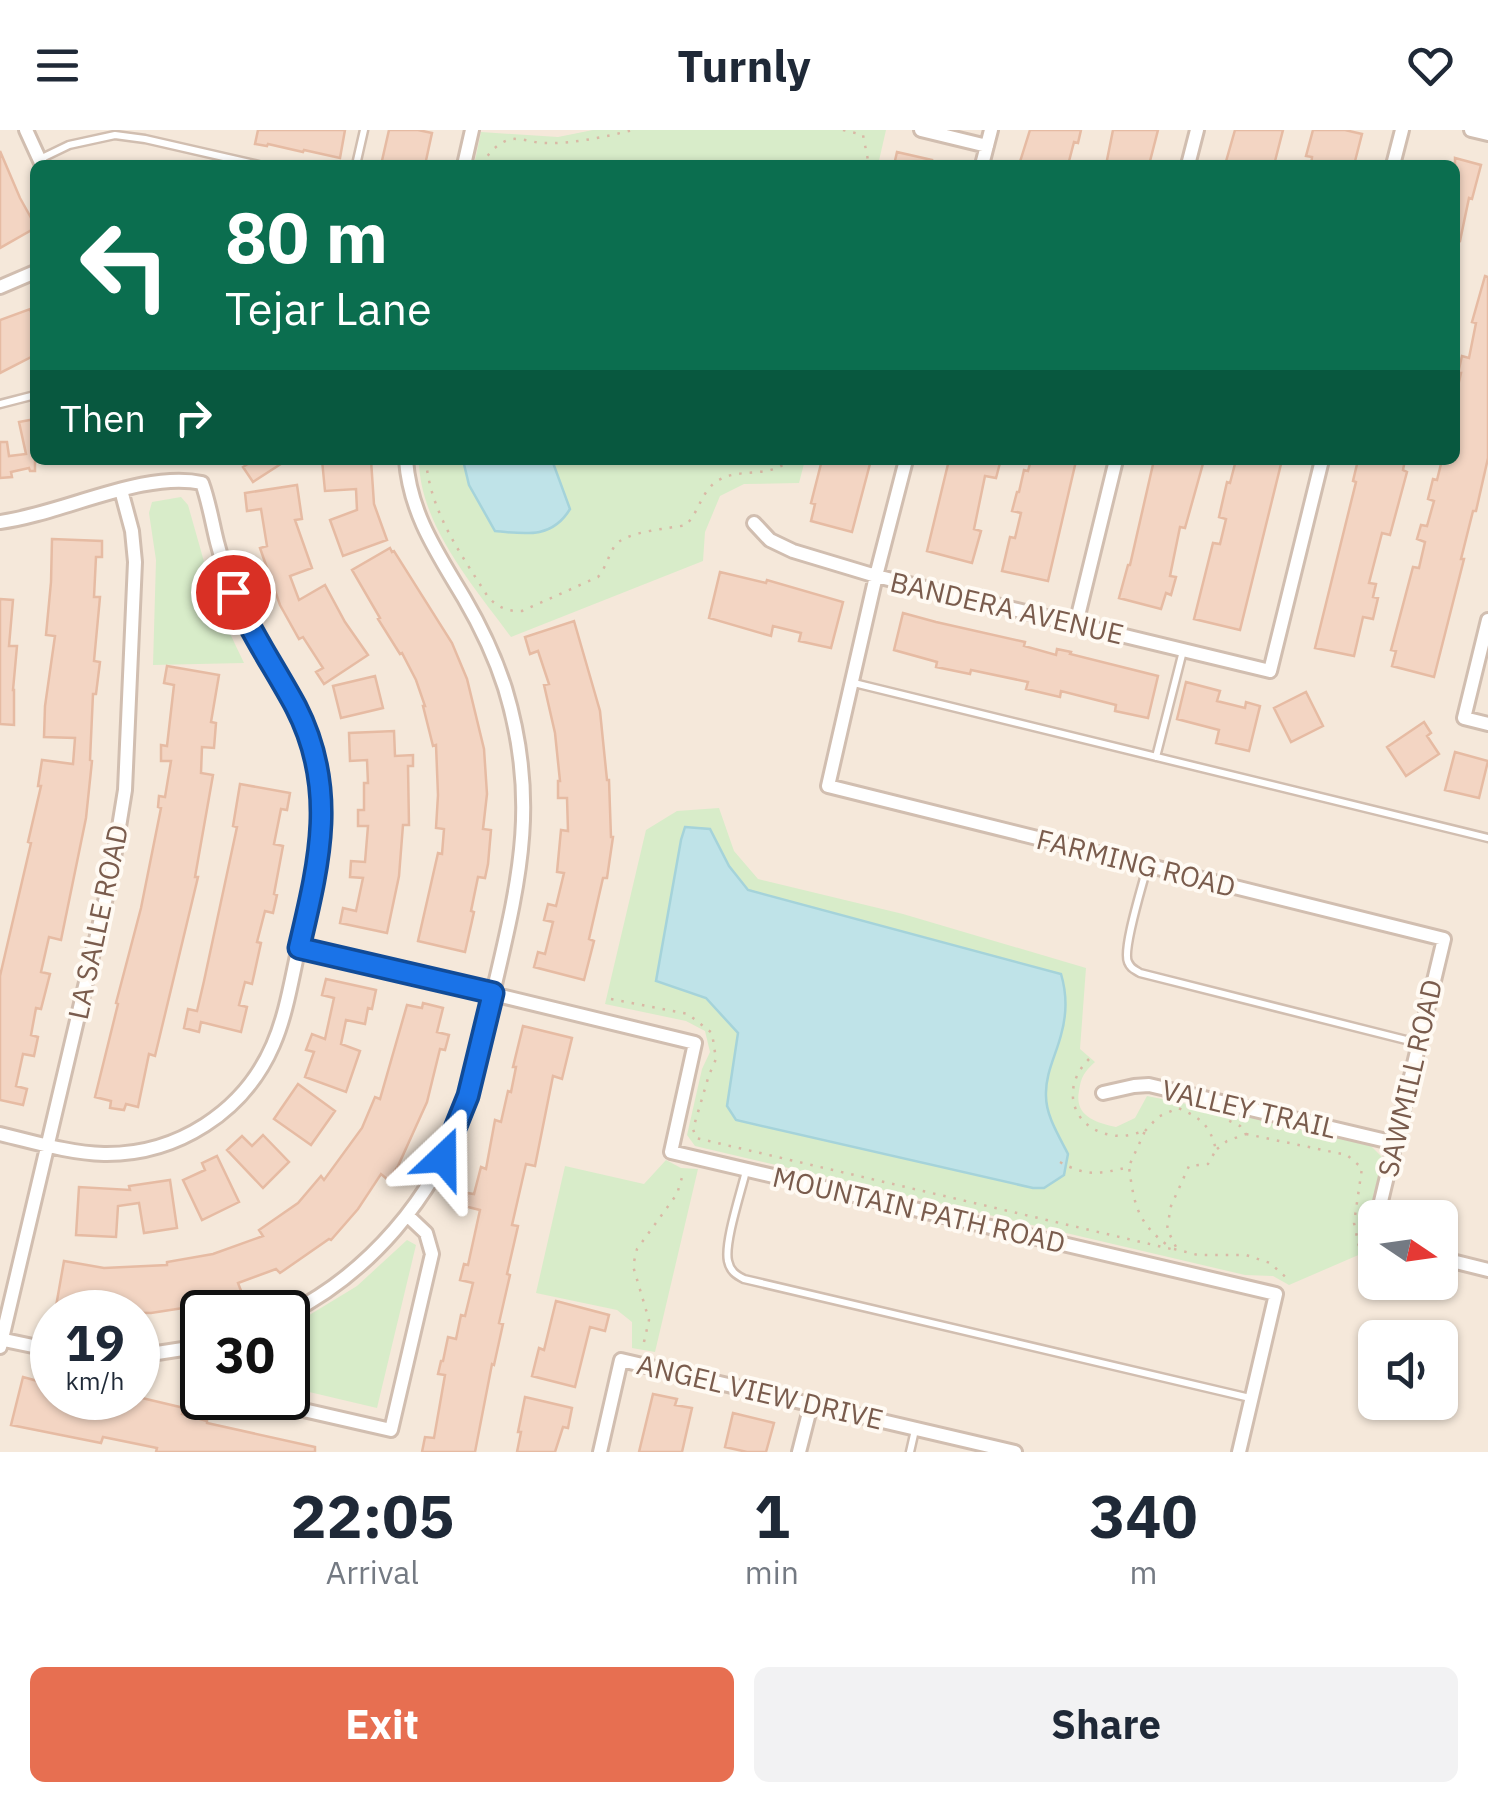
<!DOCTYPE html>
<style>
:root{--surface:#fff;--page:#f2f2f3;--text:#1f2937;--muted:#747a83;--accent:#e76f51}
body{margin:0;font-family:"IBM Plex Sans",sans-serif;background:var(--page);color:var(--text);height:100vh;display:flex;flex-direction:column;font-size:38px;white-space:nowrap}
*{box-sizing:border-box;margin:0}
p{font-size:32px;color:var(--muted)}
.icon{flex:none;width:55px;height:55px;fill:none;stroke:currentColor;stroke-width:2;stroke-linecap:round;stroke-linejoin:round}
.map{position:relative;height:1322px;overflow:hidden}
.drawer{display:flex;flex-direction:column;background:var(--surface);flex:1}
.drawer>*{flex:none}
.top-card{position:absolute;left:30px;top:30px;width:1430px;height:305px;border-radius:15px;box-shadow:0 2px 8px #0004;background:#0b6e4f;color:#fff;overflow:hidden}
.needle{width:65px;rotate:103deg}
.fabs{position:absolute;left:1358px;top:1070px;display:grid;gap:20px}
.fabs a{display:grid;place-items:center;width:100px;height:100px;border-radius:15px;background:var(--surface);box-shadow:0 2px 8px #0004;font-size:50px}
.speed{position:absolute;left:30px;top:1160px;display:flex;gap:20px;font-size:50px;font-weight:700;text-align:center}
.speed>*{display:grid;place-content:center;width:130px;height:130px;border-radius:50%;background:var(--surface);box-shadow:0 2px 8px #0004;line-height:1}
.speed small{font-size:25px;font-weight:400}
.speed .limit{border:5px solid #111;border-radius:15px;background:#fff;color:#111}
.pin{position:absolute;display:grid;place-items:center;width:85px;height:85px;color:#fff;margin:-42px;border:5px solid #fff;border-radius:50%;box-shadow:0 2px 10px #0007}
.me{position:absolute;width:110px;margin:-55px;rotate:23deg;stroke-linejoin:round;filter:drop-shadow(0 0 8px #0008)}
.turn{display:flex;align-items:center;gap:35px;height:210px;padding:0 30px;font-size:45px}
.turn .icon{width:130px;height:130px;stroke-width:2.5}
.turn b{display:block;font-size:70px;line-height:85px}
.then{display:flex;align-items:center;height:95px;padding:0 30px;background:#0003;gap:20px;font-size:38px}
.eta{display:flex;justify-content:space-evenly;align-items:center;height:170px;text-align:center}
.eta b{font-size:60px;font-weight:700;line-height:70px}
.cta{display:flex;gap:20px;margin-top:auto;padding:20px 30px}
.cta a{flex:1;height:115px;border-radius:15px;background:var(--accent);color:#fff;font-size:40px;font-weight:700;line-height:115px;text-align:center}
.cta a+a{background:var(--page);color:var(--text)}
header{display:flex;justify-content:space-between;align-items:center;height:130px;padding:0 30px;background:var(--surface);font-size:45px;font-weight:700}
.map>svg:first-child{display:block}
.residential{fill:#f5e8da;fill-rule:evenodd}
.green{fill:#d8ecc9}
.water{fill:#bfe3e8;stroke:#a5d3da;stroke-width:2.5}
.building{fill:#f3d5c3;stroke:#e6bba3;stroke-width:2.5}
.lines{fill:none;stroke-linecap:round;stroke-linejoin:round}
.lane-casing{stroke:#d1beb0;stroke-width:11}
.street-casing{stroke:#d1beb0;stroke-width:18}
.path{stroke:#d9b8a5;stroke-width:2.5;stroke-dasharray:2.5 8;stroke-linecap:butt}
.lane{stroke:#fff;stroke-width:6}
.street{stroke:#fff;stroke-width:12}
.route-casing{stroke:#114b97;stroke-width:25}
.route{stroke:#1a73e8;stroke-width:18}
.labels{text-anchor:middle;stroke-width:8;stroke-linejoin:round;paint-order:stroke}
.street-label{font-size:28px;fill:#7a5c4d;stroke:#fffaf3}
</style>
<header><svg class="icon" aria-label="menu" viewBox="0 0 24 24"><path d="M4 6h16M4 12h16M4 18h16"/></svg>Turnly<svg class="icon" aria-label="heart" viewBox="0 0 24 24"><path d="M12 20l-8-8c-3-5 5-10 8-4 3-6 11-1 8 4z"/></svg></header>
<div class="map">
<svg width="1488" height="1322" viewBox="0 0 1488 1322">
<rect width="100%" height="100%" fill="#fdf6ec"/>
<path class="residential" d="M0 0H1488V1322H0ZM35 35H1455V330H35ZM1375 1088H1440V1152H1375ZM52 1182H138V1268H52ZM202 1182H288V1268H202ZM1375 1208H1440V1272H1375Z"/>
<path class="green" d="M593 0H886L878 35H474L481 2 558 7Z
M419 330H805L799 353 744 354 720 366 705 402 703 431 511 507C475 458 419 394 419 330Z
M181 367 188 375 216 474 244 533 153 535 156 430 149 383 152 372Z
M719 678 734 721 758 749 903 784 1086 838 1080 919 1095 932C1084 942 1081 947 1079 961 1074 986 1096 993 1116 997L1135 988 1147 966 1252 987 1371 1016 1383 1028 1370 1081 1362 1096 1365 1113 1370 1120 1289 1155 1273 1146 1245 1145 695 1016 687 1005 702 939 710 922 705 901 686 891 605 874 646 700 677 681Z
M666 1030 681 1038 698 1039 655 1222 632 1218V1192L617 1180 536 1163 565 1036 644 1054Z
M407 1110 416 1115 377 1278 288 1257V1198L357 1156Z"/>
<path class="water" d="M463 330H552L570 379C552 409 525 404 495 401L469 355Z
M685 697 710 699 729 736 748 760 1061 844C1067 864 1067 884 1061 905 1056 925 1045 944 1046 966 1046 986 1059 1006 1068 1024L1064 1045 1044 1058H1033L736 990 727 976 738 903 706 868 656 851 681 710Z"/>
<path class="building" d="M258 0H345L340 28 304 20 303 22 268 14 267 16 255 14Z
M389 0H418L432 3 425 35H381Z
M1030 0H1081L1078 13 1074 12 1068 35H1019Z
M1113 0H1158L1149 35H1106Z
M1235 0H1283L1274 35H1225Z
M1313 0H1345L1362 4 1354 35H1311L1312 27 1306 26Z
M0 21 20 68 35 95V98L0 118Z
M897 22 932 30 931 35H894Z
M1455 28 1481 35 1472 69 1469 68 1460 111 1455 110Z
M1485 146 1488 147V328L1476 381H1473L1461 429H1464L1434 547 1392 536 1396 521 1391 520 1413 437 1419 438 1425 412 1417 409 1421 395 1427 396 1434 371 1428 369 1433 349 1437 350 1442 330H1455V269L1461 243H1458L1462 226 1469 228 1476 193 1472 192Z
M30 179 35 193V225L0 243V190Z
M35 289V341H30L29 338 11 342 12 347 0 348V312H7L9 326 26 324 19 292Z
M254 330H287L253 352 243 337Z
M322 330H371L374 374 387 410 343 426 330 390 357 380 356 359 325 361Z
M822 330H871L852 402 811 391 815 374 811 373Z
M949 330H989L1000 333 996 348 985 346 974 399 981 401 972 433 927 421Z
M1031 330 1076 331 1048 451 1002 441 1010 407 1015 408 1021 383 1012 381 1017 362H1019L1024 340 1028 341Z
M1154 330H1204L1185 398 1180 397 1170 446 1176 447 1171 465 1166 463 1161 479 1119 468 1128 435H1130Z
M1236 330H1282L1240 500 1194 489 1213 413 1220 414 1226 389 1219 387 1227 352 1230 353Z
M1358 330H1405L1403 340 1407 342 1390 405 1382 403 1369 453 1376 454 1373 467 1378 468 1373 489 1363 487 1354 526 1315 518 1356 352 1353 351Z
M297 355 302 389 295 390 312 438 290 446 299 470 325 455 345 492 368 525 324 554 316 542 323 538 303 507 299 509 280 475 260 418 267 416 261 379 247 381 245 363Z
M52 409 102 411V427H96L94 467H100L94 531 100 532 96 564H93L90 630 92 631 86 688 61 810 49 807 41 842 50 844 41 879 36 878 31 905 38 907 34 926 23 924 16 956 27 959 23 975 0 970V846L31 713 28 712 41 656H38L42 630 73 634 75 608 44 607 45 576 55 506 46 505 51 452Z
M390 418 392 422 394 421 452 513 467 549 484 619 487 664 483 699 491 700 488 734 485 748 478 747 471 781 474 782 465 822 418 811 438 723 442 724 444 699 436 698 438 665 436 615 433 616 423 576H425L416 550 402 523 400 524 378 489 380 488 352 440Z
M720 442 766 453 767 450 843 472 831 518 799 511 801 503 773 496 771 506 709 488Z
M0 469 13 470 9 516H17L13 560H14V595L0 594Z
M903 483 936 492 1025 512 1024 516 1056 525 1057 519 1071 522 1070 524 1158 546 1148 588 1115 581 1116 575 1061 561 1060 567 1026 559 1028 552 971 540 970 544 936 537 937 532 894 520Z
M574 491 600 581 607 650H609L611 707H613L607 748H603L589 809 594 811 584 850 534 837 538 822 545 824 553 792 544 790 548 774 556 776 564 743 557 742 561 700 568 701 567 668H558V651H560L555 603 544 555 549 554 538 521 530 524 525 507Z
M167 536 219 545 211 592 216 593 214 618 202 617 201 643 213 645 195 747H198L155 926 149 924 138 977 126 974 124 980 110 978 111 971 95 967 118 874 116 873 141 778 161 678 158 677 159 666 165 667 171 631H161V615L167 616 174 555 164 553Z
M375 546 383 578 341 588 333 556Z
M1186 552 1220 561 1217 571 1245 578 1246 572 1260 576 1249 621 1216 613 1219 600 1177 589Z
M1306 562 1323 596 1291 612 1274 578Z
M1424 592 1431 603 1427 606 1439 624 1406 646 1387 617Z
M394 601 395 626 413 625V636H408L409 695H403L399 746 387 803 340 793 343 778 356 781 363 748 350 747 351 731 365 732 368 696H358V680H364V653H368L367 630 350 631 349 603Z
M1455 622 1488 631 1479 668 1445 660Z
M240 654 290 663 287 680 281 679 274 714 283 716 274 764 277 765 273 783 265 781 257 812 261 813 252 854 245 852 239 875 247 877 241 902 201 892 199 902 184 898 188 879 197 881 204 851 237 697 233 696Z
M326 849 376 860 372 879 368 878 365 894 346 890 341 914 360 921 346 962 305 947 314 922 306 920 312 904 325 909 334 868 322 865Z
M423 873 443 878 437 902 449 905 445 920 440 919 427 972 398 1036 388 1050 381 1044 358 1079 331 1110 329 1109 280 1143 276 1139 238 1153 243 1166 228 1171 151 1183 107 1182 74 1177 73 1182H55L64 1131 104 1138 167 1135V1132L213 1124 263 1106 259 1100 298 1073 321 1046 324 1050 362 998 375 967 380 969 407 875 422 878Z
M523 896 572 908 562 949 553 946 535 1036 526 1034 512 1095 518 1096 507 1144 510 1145 499 1193 503 1194 494 1235 492 1234 475 1322H422L425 1307 434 1308 445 1245 438 1244 441 1231H443L448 1207 456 1209 461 1185 465 1186 473 1153 460 1150 464 1134 468 1135 480 1080 464 1076 467 1063 474 1064 481 1037 486 1039 495 990 501 992 508 961 511 962 516 937H513Z
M298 954 335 981 311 1015 274 989Z
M263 1005 289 1032 263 1058 227 1020 242 1006 252 1016Z
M217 1026 239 1072 202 1090 183 1050 205 1040 202 1033Z
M170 1050 177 1098 144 1103 139 1073 118 1076 116 1107 76 1105 79 1057 130 1060 129 1056Z
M556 1171 609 1185 605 1201 590 1197 575 1257 532 1246 539 1218 544 1220Z
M23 1247 52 1255V1268H142L184 1278 182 1284 207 1291V1293L315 1317V1322H156L157 1318 103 1307 101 1313 11 1295Z
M653 1264 677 1269 675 1275 692 1278 682 1322H639Z
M525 1267 572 1278 568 1298 563 1297 555 1322H517L521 1302H518Z
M733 1283 774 1293 766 1322H747L725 1317Z"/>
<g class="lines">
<defs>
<path id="lane" d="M40 29 69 15 115 5 145 9 259 35
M356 35 364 0
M0 274 35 265
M854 553 1488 708
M1156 627 1183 521
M1147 737C1143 754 1122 819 1128 832 1131 839 1134 839 1140 843L1418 913
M746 1041C741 1062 724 1113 728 1131 730 1141 736 1145 744 1149L1250 1268
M910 1322 915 1300"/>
<path id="street" d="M26 0 42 35
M921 0 987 16
M1471 0 1488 4
M464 35 472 0
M982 35 991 0
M1188 35 1197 0
M1393 35 1402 0
M0 157 35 142
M906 330 876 446 828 656 1444 809 1377 1088
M0 392C62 384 144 340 202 353 209 372 212 392 217 412 223 436 232 461 242 483 268 539 309 585 319 648 329 704 313 758 300 812 292 846 287 883 273 915 244 982 177 1025 104 1024 69 1023 34 1012 0 1004
M754 393 770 410 793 421 876 446 1270 541 1322 330
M1488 490 1464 588 1488 594
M1076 494 1116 330
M299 817 695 913 671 1022 1276 1164 1239 1322
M1103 963 1134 956 1149 955 1395 1013
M1375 1096 1372 1111H1375
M1440 1128 1488 1140
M288 1184C369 1143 433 1068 463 983 478 940 486 894 496 850 521 744 538 666 505 558 495 527 481 497 464 468 438 424 410 384 406 330
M0 1209 52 1220
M0 1217 111 746 125 660 135 432 132 401 121 360
M138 1226 202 1216
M251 1268 391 1300 432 1124 426 1103 407 1085
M600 1322 621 1230 1015 1322
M799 1322 811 1275"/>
</defs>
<use href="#lane" class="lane-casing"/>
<use href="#street" class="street-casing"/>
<path class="path" d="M843 0 863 5 869 35
M483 35C486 24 500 11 512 9 522 8 534 13 544 13 573 14 604 7 633 0
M426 330C430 382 461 424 488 467 497 477 508 482 522 481L598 447C606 437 608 427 614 417 624 401 668 399 686 395 700 381 701 360 719 350 741 337 770 349 789 330
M611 869 688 884 712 903 716 929 709 945 693 999 696 1008 1171 1119
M1089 929C1057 961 1075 1005 1121 1006 1128 1006 1137 1003 1145 1001L1129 1036
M1145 1001 1158 987 1178 978C1201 988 1210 995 1216 1020L1208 1034 1189 1036 1171 1076 1167 1099 1177 1119
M1246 1004 1347 1025 1362 1038 1354 1093 1360 1121
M1217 1019 1227 1011 1246 1004 1240 996 1223 988
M1060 1032C1087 1047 1099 1044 1129 1037 1134 1074 1137 1092 1167 1115
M1174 1119 1198 1125H1246L1270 1133 1290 1151
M644 1212 649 1190 633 1136 637 1119 677 1064 683 1044"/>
<use href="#lane" class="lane"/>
<use href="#street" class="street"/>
</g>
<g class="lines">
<defs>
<path id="route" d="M233 462C250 502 275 538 296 577 338 659 319 733 299 818L493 863 468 966 443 1028"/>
</defs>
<use href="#route" class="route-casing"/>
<use href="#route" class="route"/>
</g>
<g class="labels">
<g class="street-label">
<text transform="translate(1007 478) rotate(13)" y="10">BANDERA AVENUE</text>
<text transform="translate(1136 733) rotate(14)" y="10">FARMING ROAD</text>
<text transform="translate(98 792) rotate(-78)" y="10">LA SALLE ROAD</text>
<text transform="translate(1410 948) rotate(-77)" y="10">SAWMILL ROAD</text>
<text transform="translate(1249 979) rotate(13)" y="10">VALLEY TRAIL</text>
<text transform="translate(919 1080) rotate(13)" y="10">MOUNTAIN PATH ROAD</text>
<text transform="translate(760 1262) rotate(13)" y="10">ANGEL VIEW DRIVE</text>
</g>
</g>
</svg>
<div class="fabs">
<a><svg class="needle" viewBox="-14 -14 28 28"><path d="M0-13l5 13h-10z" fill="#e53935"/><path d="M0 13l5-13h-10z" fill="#747a83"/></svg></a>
<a><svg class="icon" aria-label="sound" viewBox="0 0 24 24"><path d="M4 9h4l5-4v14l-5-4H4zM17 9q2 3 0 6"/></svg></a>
</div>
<div class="speed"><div>19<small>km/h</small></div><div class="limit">30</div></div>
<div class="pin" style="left:233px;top:462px;background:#d93025"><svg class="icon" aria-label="arrive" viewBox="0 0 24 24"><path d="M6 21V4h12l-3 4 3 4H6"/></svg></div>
<svg class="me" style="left:443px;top:1028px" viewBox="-20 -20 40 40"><path d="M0-17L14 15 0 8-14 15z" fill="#1a73e8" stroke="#fff" stroke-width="4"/></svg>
<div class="top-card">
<div class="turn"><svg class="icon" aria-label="left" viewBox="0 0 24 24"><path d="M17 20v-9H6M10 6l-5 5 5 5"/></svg><div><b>80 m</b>Tejar Lane</div></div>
<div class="then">Then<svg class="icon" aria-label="right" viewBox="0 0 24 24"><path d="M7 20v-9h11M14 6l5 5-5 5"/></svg></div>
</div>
</div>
<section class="drawer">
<div class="eta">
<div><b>22:05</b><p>Arrival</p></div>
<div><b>1</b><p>min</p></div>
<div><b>340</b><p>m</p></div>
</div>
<div class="cta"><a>Exit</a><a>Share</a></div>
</section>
